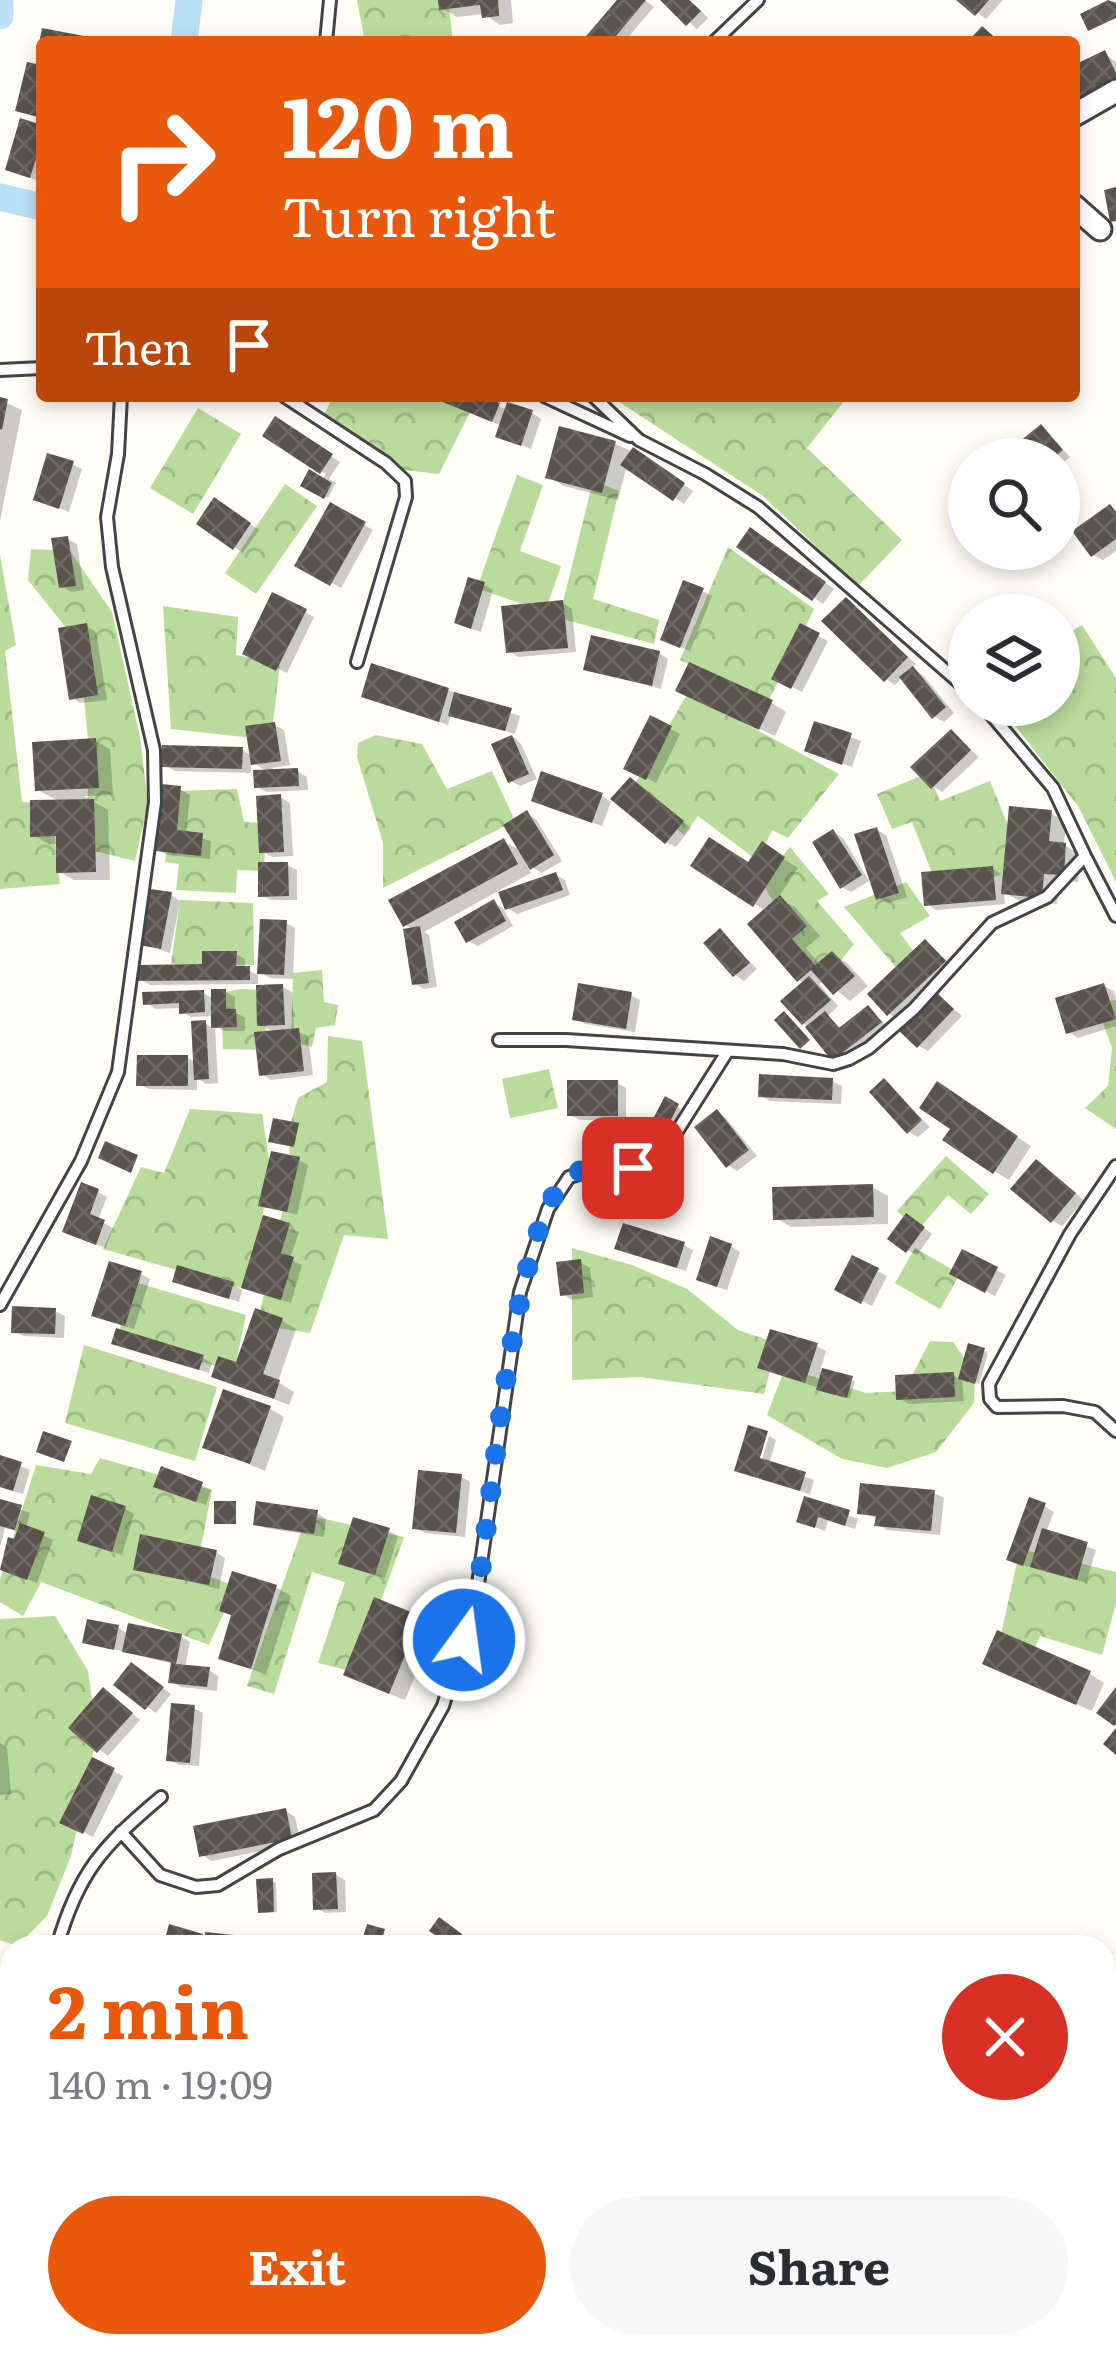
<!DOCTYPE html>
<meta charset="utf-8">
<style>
:root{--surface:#fff;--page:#f7f7f7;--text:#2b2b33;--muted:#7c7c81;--accent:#ea580c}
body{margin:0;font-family:Literata,serif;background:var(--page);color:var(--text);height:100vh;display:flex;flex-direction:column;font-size:45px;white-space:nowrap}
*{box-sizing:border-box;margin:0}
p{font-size:39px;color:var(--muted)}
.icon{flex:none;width:66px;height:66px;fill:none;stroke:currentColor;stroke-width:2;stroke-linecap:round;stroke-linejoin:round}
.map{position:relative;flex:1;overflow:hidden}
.panel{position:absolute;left:0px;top:1935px;width:1116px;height:423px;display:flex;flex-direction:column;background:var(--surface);border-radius:36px 36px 0 0;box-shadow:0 6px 18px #0003}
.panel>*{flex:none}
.banner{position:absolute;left:36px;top:36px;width:1044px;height:366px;border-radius:12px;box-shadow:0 6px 18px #0003;background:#ea580c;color:#fff;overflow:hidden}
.fabs{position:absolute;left:948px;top:438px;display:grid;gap:24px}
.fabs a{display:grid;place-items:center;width:132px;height:132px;border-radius:50%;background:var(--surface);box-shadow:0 6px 18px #0003;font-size:60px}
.pin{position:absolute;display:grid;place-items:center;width:102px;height:102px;color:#fff;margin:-51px;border-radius:24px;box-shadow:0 6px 18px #0006}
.me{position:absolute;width:132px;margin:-66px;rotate:14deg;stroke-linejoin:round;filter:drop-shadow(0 0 9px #0008)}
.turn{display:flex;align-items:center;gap:42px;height:252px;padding:0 48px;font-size:54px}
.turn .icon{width:156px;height:156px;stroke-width:2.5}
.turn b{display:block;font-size:84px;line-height:102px}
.then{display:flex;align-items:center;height:114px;padding:0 48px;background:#0003;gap:24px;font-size:45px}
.round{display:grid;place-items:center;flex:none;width:126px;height:126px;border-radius:63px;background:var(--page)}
.headline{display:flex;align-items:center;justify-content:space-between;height:204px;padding:0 48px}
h1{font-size:72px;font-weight:700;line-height:90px;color:var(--accent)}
.cta{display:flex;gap:24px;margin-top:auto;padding:24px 48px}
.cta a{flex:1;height:138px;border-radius:72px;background:var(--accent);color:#fff;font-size:48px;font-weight:700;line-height:138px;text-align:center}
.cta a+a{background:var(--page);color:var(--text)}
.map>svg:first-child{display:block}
.forest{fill:url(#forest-crowns)}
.shadow{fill:#0003}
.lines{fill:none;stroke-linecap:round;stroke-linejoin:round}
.canal{stroke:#b9e0f7;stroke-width:27}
.building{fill:url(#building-cross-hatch)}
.service-casing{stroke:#444;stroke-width:16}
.minor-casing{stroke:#444;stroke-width:27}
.service{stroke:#fff;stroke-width:10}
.minor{stroke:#fff;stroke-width:21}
.route{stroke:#1a73e8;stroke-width:21;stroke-dasharray:0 37.8}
</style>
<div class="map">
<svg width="1116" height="2356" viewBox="0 0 1116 2356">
<defs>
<pattern id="forest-crowns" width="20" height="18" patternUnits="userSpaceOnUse" patternTransform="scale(3)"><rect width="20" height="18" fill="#b9dc9c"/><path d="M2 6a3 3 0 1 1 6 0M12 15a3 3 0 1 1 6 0" fill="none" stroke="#9ebc85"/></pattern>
<pattern id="building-cross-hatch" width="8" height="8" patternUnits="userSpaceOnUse" patternTransform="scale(3)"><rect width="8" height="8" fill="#5a524d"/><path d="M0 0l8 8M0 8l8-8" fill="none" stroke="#6d6662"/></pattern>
</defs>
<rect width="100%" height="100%" fill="#fffdf5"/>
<path class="forest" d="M357 0H448L453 42H365Z
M333 396H451L473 406 439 474 404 470 324 415Z
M610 396H848L807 448 902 540 858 586 763 496Z
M198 408 241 434 193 514 150 488Z
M517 475 543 485 520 551 561 566 545 612 477 588Z
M593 481 619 491 593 599 659 620 654 644 559 618Z
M285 484 317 506 256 594 225 573Z
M728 547 814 609 767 704 680 660Z
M31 549 70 551 112 612 140 737 148 803 135 861 86 849 89 751 79 644 28 580Z
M0 555 16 645 5 651 22 802 51 804 60 884 0 889Z
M163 606 238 617 236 655 280 663 271 740 171 729Z
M1082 625 1116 678V882L1078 806 999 705H1059V639Z
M688 693 839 774 788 838 772 830 758 861 698 816 684 835 630 792Z
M376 735 422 744 447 789 492 771 515 821 383 888V843L357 757 358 743Z
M928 773 940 801 990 781 1024 865 942 898 912 822 892 829 877 794Z
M237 789 244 822 266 823 264 871 237 870 236 893 176 890 179 864 165 862 175 791Z
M790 847 829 894 817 901 854 944 827 978 778 942 785 921 761 881Z
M906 882 930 916 900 933 920 960 899 971 844 907Z
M180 900 253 903 254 965 171 964Z
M322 970 324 1002 338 1005 335 1025 316 1028 312 1047 291 1042 293 973Z
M240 989 264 990 267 1050 223 1049 221 993Z
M1116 1000V1129L1085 1108 1108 1086 1112 1048 1096 1003Z
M328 1036 362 1041 388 1239 344 1235 310 1333 257 1325 290 1177 289 1129 298 1098 327 1082Z
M549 1069 558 1108 510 1118 502 1079Z
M190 1109 262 1114 271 1171 248 1290 103 1249 141 1167 164 1173Z
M946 1156 989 1194 971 1214 948 1195 918 1230 897 1211Z
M572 1248 632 1265 687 1289 738 1330 777 1343 764 1394 640 1377 572 1380Z
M915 1248 960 1274 940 1309 895 1283Z
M131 1281 246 1315 234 1372 118 1336Z
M930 1341 953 1342 975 1374 974 1403 936 1452 887 1468 842 1459 767 1415 785 1368 866 1393 904 1391Z
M84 1345 217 1387 195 1461 65 1423Z
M100 1458 212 1490 196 1572 236 1586 209 1645 41 1582 23 1616 0 1602V1579L36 1465 91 1474Z
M307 1515 404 1537 355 1672 318 1663 345 1582 312 1572 274 1694 247 1686Z
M1020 1549 1116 1572V1603L1102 1655 1040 1636 1029 1660 997 1652Z
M55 1616 88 1671 97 1735 71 1856 47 1916 17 1946 0 1940V1619Z
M0 1991C13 2024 16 2098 0 2130Z"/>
<path class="shadow" d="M441 0H511L513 23 500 25 484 14 457 17 442 8Z
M621 0H645L654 7 624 42H585Z
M664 0H690L708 18 697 29Z
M961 0H1003L986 19Z
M1105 54 1116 62V94L1080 101 1074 89V69Z
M42 128V174L40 181 18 174Z
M431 396H476L507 410 532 413 541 419 531 449 499 436 502 426Z
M0 400 22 410 0 521Z
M276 420 340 462 329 479 336 483 328 498 304 485 322 480 326 474 266 435Z
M1042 428 1070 457 1059 466V459H1017Z
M615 444 643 456 693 491 684 504 627 465 618 500 564 486 549 477Z
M72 464 82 469 69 512 36 499Z
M331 506 373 530 341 588 298 565Z
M225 507 259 530 243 553 234 547Z
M1110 507 1116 511V551L1103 560 1093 555Z
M760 537 834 589 823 604 740 546Z
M67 539 77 544 84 590 71 592 62 586Z
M484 585 493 590 481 632 467 627Z
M702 591 712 596 690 651 673 644Z
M274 596 314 617 287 673 246 653Z
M846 600 916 664 912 668 923 675 954 713 944 722 934 716 903 677 895 685 886 679Z
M563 603 572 609 576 652 518 657 509 651Z
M86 626 96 632 107 700 81 703 72 698Z
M801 627 828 641 802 692 775 678Z
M659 653 668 659 661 689 587 669Z
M448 690 520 716 515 734 451 715 448 725 364 696Z
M693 699 772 703 786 712 775 736Z
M651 719 680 734 656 783 627 768Z
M816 724 861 741 852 767 817 755Z
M275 725 284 730 290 765 273 768 274 772 297 771 307 777 308 790 267 792 257 787 269 772 251 762V773L175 771 165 765 242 750 253 756Z
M952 733 979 757 942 792 933 786Z
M514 737 521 744 537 779 520 786 511 781 495 745Z
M95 741 110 749 113 795 84 796 108 810 110 880H74L59 872V844H49L33 835 60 802 38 790Z
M640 786 691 828 676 847 666 842Z
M180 789 190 795 186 834 211 841 210 859 167 855 158 850Z
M602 796 611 802 602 826 544 805Z
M280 797 290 803 293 856 272 857 262 851Z
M1051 813 1066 822 1064 845 1081 855 1078 882 1059 880 1057 904 1020 901 1004 892 1005 904 936 910 927 904 993 869 1006 877Z
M527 814 536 819 562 861 542 873 526 864 531 873 424 932 429 935 437 987 424 989 414 983V930L405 925 503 841 523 852Z
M877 830 886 835 907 897 888 903 879 898Z
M833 832 843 838 869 881 851 892 842 887Z
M762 845 798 868 778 898 795 907 820 936 806 948 820 965 832 954 847 963 868 986 850 1001 824 980 819 984 838 1006 828 1016 843 1030 869 1009 889 1028 844 1064 834 1058 804 1023 805 983 799 980 766 911 694 865H750Z
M287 865 297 870V900H271L261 895Z
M556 875 565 880 570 895 517 914 507 908Z
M171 895 180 901 170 953 142 944Z
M494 903 503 908 513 926 478 946 468 941Z
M286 923 295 928 293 979 270 978 260 972Z
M721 932 757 969 744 981 735 975Z
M926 942 954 967 898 1019 889 1014Z
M236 954 245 959V969L258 975V984L150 985 140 979 205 967Z
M1104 986 1114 991 1116 999V1026L1078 1038 1069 1032Z
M283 987 292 992 294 1031 308 1036 313 1075 271 1080 262 1074 276 1033 260 1024Z
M225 992 235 997V1012L245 1018V1031H224L215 1026 218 1083 206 1084 197 1078V1090L149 1089 139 1084 188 1058 196 1063 205 1023 214 1029V1016L191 1017 182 1012V1008L156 1009 146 1003 203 993 214 999Z
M631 995 640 1000 635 1032 585 1024 575 1018Z
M937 996 962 1016 928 1051 919 1046Z
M832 1081 842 1086 841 1104 770 1101 761 1095Z
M884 1082 930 1127 918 1137 909 1132Z
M617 1083 626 1088V1120H580L570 1115Z
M952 1094 1031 1146 1009 1180 994 1171 954 1128Z
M666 1100 681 1109 664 1143 648 1135Z
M717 1112 726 1118 757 1156 737 1171 728 1165Z
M632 1131 643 1143 624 1158 621 1156Z
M299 1160 308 1165 297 1215 262 1204Z
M1046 1168 1084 1200 1062 1226 1053 1221Z
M872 1187 888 1196V1224L791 1227 776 1218Z
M98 1192 107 1197 98 1220 113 1228 106 1248 75 1236Z
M265 1219 299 1232 290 1259 302 1265 291 1303 254 1292Z
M916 1222 932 1234 917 1255 907 1250Z
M684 1245 693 1250 686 1271 627 1253Z
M731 1246 740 1252 727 1290 708 1284Z
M963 1253 1006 1275 995 1296 953 1273Z
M853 1259 887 1276 872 1306 838 1289Z
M580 1262 590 1268 593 1297 572 1300 563 1294Z
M141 1274 150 1279 134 1329 104 1320Z
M176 1281 233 1285 242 1290 239 1302Z
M55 1311 65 1316 64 1338 24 1336 14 1331Z
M281 1320 296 1329 278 1382 294 1392 289 1405 214 1375 238 1366Z
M114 1342 203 1358 212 1363 209 1373Z
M816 1346 826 1351 820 1371 855 1381 850 1398 770 1372Z
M984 1351 988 1353 979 1384 962 1379 964 1401 909 1404 899 1398 953 1375 961 1380Z
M269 1408 284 1417 265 1471 206 1446Z
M769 1436 776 1440 769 1464 814 1480 810 1494 747 1475 758 1473Z
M0 1458 30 1470 23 1494 0 1487Z
M461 1476 470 1482 465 1537 425 1533 415 1528Z
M202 1485 211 1490 206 1505 166 1491Z
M934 1493 944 1498 940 1535 887 1530 878 1524V1519L861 1512Z
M806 1500 858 1519 855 1529 828 1520 825 1531 800 1521Z
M0 1502 30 1513 26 1528 53 1540 37 1583 0 1568 10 1540 16 1543 20 1532 5 1528 0 1547Z
M1044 1506 1054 1512 1046 1532 1096 1550 1086 1583 1019 1564Z
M125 1508 134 1514 122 1555 81 1540Z
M317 1513 326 1519 324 1537 265 1528 256 1523Z
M389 1531 398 1536 385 1578 351 1568Z
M216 1552 225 1558 219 1589 136 1568Z
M276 1587 291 1596 266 1675 222 1657Z
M420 1619 435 1627 405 1700 361 1682Z
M118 1628 129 1634 181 1636 190 1642 185 1668 209 1670 218 1676 217 1691 181 1687 171 1681 173 1664 85 1642Z
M141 1671 171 1694 156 1713 117 1684Z
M1001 1671 1090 1674 1104 1683 1092 1711Z
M113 1697 140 1720 108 1756 72 1728Z
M194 1708 203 1713 199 1766 179 1765 169 1759Z
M0 1743 7 1747 11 1794 0 1795Z
M93 1761 123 1776 93 1837 63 1821Z
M286 1811 295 1817 301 1843 212 1861 202 1855Z
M336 1875 345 1880 346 1912 325 1913 316 1908Z
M272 1881 276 1883 277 1912 264 1913 261 1911Z
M2 2203 12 2208V2256L0 2261Z"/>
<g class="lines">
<path class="canal" d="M0 2V16
M184 42 189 0
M0 197 42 207"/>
</g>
<path class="building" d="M438 0H498L499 16 482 18 480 5 439 10Z
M617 0H646L611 42H581Z
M660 0H689L701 11 686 26Z
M956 0H989L975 16Z
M1108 0 1116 3V18L1088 31 1080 14Z
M982 26 1000 42H967Z
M42 28 105 40V42H40L42 55H37Z
M1105 50 1116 73V84L1077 103 1074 65Z
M27 62 42 65V118L15 111Z
M20 118 42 125V139L30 178 5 170Z
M1116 187V221L1110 222 1104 190Z
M428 396H484L500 403 492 422Z
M0 397 8 399 2 430 0 429Z
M507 402 533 410 521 446 495 437Z
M275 416 333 454 320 474 262 436Z
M1041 424 1063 450 1052 459H1013L1007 452Z
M559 426 616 441 602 493 545 478Z
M633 447 685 483 673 501 620 465Z
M47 453 74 461 59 509 33 500Z
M309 469 332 483 324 499 300 486Z
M214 497 251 523 233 550 196 524Z
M330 502 366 522 330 586 294 566Z
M1110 504 1116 512V539L1091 557 1072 531Z
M750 527 826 582 812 601 736 547Z
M68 536 76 586 59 588 51 538Z
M468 577 485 582 471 629 454 623Z
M683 580 704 588 680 648 660 640Z
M272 592 307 609 276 671 242 654Z
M846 597 908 657 884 682 821 621Z
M563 600 568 648 506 653 501 606Z
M87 623 98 695 69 700 58 628Z
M800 623 820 633 791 689 771 679Z
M591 635 660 651 652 686 583 670Z
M689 662 773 700 759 730 675 691Z
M371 663 449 688 439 722 361 697Z
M913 666 946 707 932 719 899 677Z
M454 692 512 708 505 731 448 716Z
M650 715 672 726 646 780 623 769Z
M814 721 852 733 842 765 804 751Z
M275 722 281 761 251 765 245 726Z
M951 729 971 750 931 789 910 767Z
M512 735 529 774 508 783 491 744Z
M96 738 99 788 35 791 32 742Z
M162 745 243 747 242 769 162 767Z
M298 768 299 786 254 788 253 770Z
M541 771 603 793 592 823 531 801Z
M630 777 684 821 665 844 610 799Z
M161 784 181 786 177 830 203 833 201 856 155 851Z
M281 794 284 852 259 853 256 796Z
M94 799 96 872 56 873V836L30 837V800Z
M1009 806 1052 810 1049 841 1066 843 1064 875 1044 874 1042 898 1001 894Z
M527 810 554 855 530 870 503 825Z
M877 827 899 893 876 900 854 834Z
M833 829 862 875 840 889 812 842Z
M709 837 748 862 762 841 785 857 753 907 690 866Z
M504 838 518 864 403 927 388 900Z
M258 862H288L289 896 258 897Z
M993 866 996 900 924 906 921 872Z
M556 872 563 890 505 910 498 892Z
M150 889 172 892 161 949 139 945Z
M780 895 807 926 792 939 815 965 832 951 855 976 833 995 811 970 797 982 747 924Z
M494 899 506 921 466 943 454 922Z
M260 919 287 920 284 975 257 974Z
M420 926 429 983 412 985 403 929Z
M720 928 750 963 733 977 703 943Z
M925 939 946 961 887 1016 867 994Z
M202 951H237L236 966H250V980L137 981V965L202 964Z
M809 976 831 1000 802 1025 780 1001Z
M578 983 632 992 626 1029 572 1020Z
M1104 983 1116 1019 1066 1034 1055 998Z
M283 984 285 1025 257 1026 256 985Z
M211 989H226V1009H236L237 1027 211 1028Z
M204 990 205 1012 179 1014V1003L143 1005 142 992Z
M937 993 954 1009 917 1048 899 1031Z
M868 1005 882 1022 832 1061 805 1027 825 1011 839 1028Z
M784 1011 810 1040 800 1049 774 1020Z
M206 1020 209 1079 194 1080 191 1021Z
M299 1028 304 1071 259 1076 254 1032Z
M137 1055H188V1086H136Z
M759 1074 833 1078 832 1100 758 1097Z
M884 1078 922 1120 907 1134 869 1092Z
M567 1080H618V1116H567Z
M937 1081 1018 1136 993 1174 942 1140 950 1129 919 1108Z
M665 1096 679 1104 659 1143 644 1136Z
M717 1109 749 1150 726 1168 694 1127Z
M273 1118 299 1123 294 1147 268 1142Z
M628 1125 641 1140 619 1159 606 1143Z
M105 1141 138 1155 131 1173 98 1158Z
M271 1151 300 1157 287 1212 258 1206Z
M1036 1159 1076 1193 1051 1223 1010 1189Z
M81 1182 99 1189 90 1214 105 1220 96 1245 62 1232Z
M873 1184 874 1217 773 1220 772 1187Z
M906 1213 925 1227 906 1253 887 1239Z
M263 1215 290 1223 281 1253 294 1257 281 1300 241 1288Z
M623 1223 685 1242 677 1268 614 1249Z
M710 1236 732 1244 717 1287 696 1280Z
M962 1249 998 1267 985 1293 949 1274Z
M852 1255 879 1268 861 1304 834 1290Z
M581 1259 584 1293 560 1296 556 1262Z
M109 1261 142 1271 125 1326 91 1316Z
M177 1265 234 1282 229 1299 172 1282Z
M12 1306 56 1308 55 1334 11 1333Z
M255 1308 283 1318 263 1374 280 1380 274 1399 211 1377 218 1356 236 1362Z
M116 1328 204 1355 199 1370 111 1344Z
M770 1329 818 1343 805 1383 757 1368Z
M968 1343 985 1348 975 1384 958 1379Z
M822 1368 853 1376 847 1398 816 1390Z
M954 1372 955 1397 896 1400 895 1375Z
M223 1389 271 1406 250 1464 202 1448Z
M748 1425 768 1431 760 1458 806 1472 800 1491 734 1471Z
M43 1431 72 1441 64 1462 36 1452Z
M0 1455 22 1462 13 1491 0 1487Z
M161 1466 203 1482 196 1502 153 1487Z
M418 1470 462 1474 456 1533 412 1529Z
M860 1483 935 1490 931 1531 874 1526 876 1516 857 1514Z
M91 1495 126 1506 112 1552 77 1541Z
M804 1496 850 1510 845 1526 818 1517 815 1528 796 1522Z
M1029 1497 1046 1503 1023 1566 1006 1560Z
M0 1499 22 1505 15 1530 0 1526Z
M214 1501H236V1524H214Z
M256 1501 318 1510 314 1534 253 1525Z
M353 1517 390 1528 375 1575 338 1564Z
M20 1523 45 1532 27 1580 0 1570 8 1537 14 1539Z
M1042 1528 1088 1542 1077 1580 1030 1567Z
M140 1534 217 1550 209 1585 133 1570Z
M232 1571 277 1585 251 1669 218 1659 231 1615 219 1611Z
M374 1597 421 1616 389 1694 343 1675Z
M87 1619 119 1625 114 1650 82 1643Z
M128 1623 182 1634 176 1664 210 1667 207 1687 168 1683 171 1662 122 1652Z
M997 1630 1091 1671 1076 1705 982 1664Z
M131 1662 164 1687 145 1710 113 1685Z
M103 1687 133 1713 97 1753 68 1728Z
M1116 1687V1724L1114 1726 1096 1713Z
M171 1703 195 1705 190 1763 166 1761Z
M1116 1728V1755L1103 1744Z
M92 1757 115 1768 83 1834 59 1823Z
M286 1808 292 1839 199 1857 193 1826Z
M336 1872 338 1909 313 1910 312 1873Z
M273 1878 274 1912 258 1913 256 1879Z
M439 1917 462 1934 453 1947 429 1931Z
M169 1924 203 1934 200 1947H163Z
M367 1924 385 1929 380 1946 362 1940Z
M205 1932 262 1938 261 1947H204Z
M0 2194 12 2220V2247L0 2252Z
M78 2346H98L100 2356H49L48 2352Z
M194 2346H235L238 2356H179L177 2350Z"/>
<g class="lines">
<defs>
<path id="service" d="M326 42 330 0
M714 42 758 0
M0 370 42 368
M284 396 386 463 405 481 406 497 357 662
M544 396 630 436
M593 396 639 440 705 474 758 507 969 691
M1085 856 1116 916
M499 1040H566L783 1054 833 1064 849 1059 869 1048 914 1009 992 923 1047 897 1085 856 1053 788 983 705
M1116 1166 1070 1234 989 1384 990 1399 997 1407 1063 1406 1095 1412 1116 1431
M0 1305 81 1161 118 1072 155 802 154 750 112 567 107 517 118 454 121 396
M121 1832 160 1875 196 1887 218 1885 279 1849 374 1810 401 1781 443 1706 477 1591 520 1292 548 1209 569 1177 599 1168H633L650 1164 667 1147 727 1052
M57 1947C78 1872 103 1846 161 1797
M0 2278 12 2271"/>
<path id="minor" d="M1074 115 1116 91
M1074 206 1100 229"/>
</defs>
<use href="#service" class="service-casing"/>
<use href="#minor" class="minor-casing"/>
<use href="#service" class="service"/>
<use href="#minor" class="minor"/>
</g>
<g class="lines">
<path class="route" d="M464 1640C469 1623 475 1605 478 1587 492 1510 513 1216 570 1176 587 1164 614 1167 633 1168"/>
</g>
</svg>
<div class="fabs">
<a><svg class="icon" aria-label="search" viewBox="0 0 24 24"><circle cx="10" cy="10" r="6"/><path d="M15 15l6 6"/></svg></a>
<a><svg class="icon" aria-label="layers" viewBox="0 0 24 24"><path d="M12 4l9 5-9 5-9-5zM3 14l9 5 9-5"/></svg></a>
</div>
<div class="pin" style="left:633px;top:1168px;background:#d93025"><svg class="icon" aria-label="arrive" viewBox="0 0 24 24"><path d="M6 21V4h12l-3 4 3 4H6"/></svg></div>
<svg class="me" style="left:464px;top:1640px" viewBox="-20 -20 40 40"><circle r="17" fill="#1a73e8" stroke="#fff" stroke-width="3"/><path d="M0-11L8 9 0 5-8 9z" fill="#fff"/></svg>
<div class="banner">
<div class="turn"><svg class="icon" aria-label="right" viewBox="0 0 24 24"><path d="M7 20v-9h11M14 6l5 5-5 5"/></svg><div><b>120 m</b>Turn right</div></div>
<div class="then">Then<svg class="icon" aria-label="arrive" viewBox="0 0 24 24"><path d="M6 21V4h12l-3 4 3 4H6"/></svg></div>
</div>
<section class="panel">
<div class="headline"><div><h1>2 min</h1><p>140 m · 19:09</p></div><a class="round" style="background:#d93025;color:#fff"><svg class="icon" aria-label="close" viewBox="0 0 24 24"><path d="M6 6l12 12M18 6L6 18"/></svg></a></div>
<div class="cta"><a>Exit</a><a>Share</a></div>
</section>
</div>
